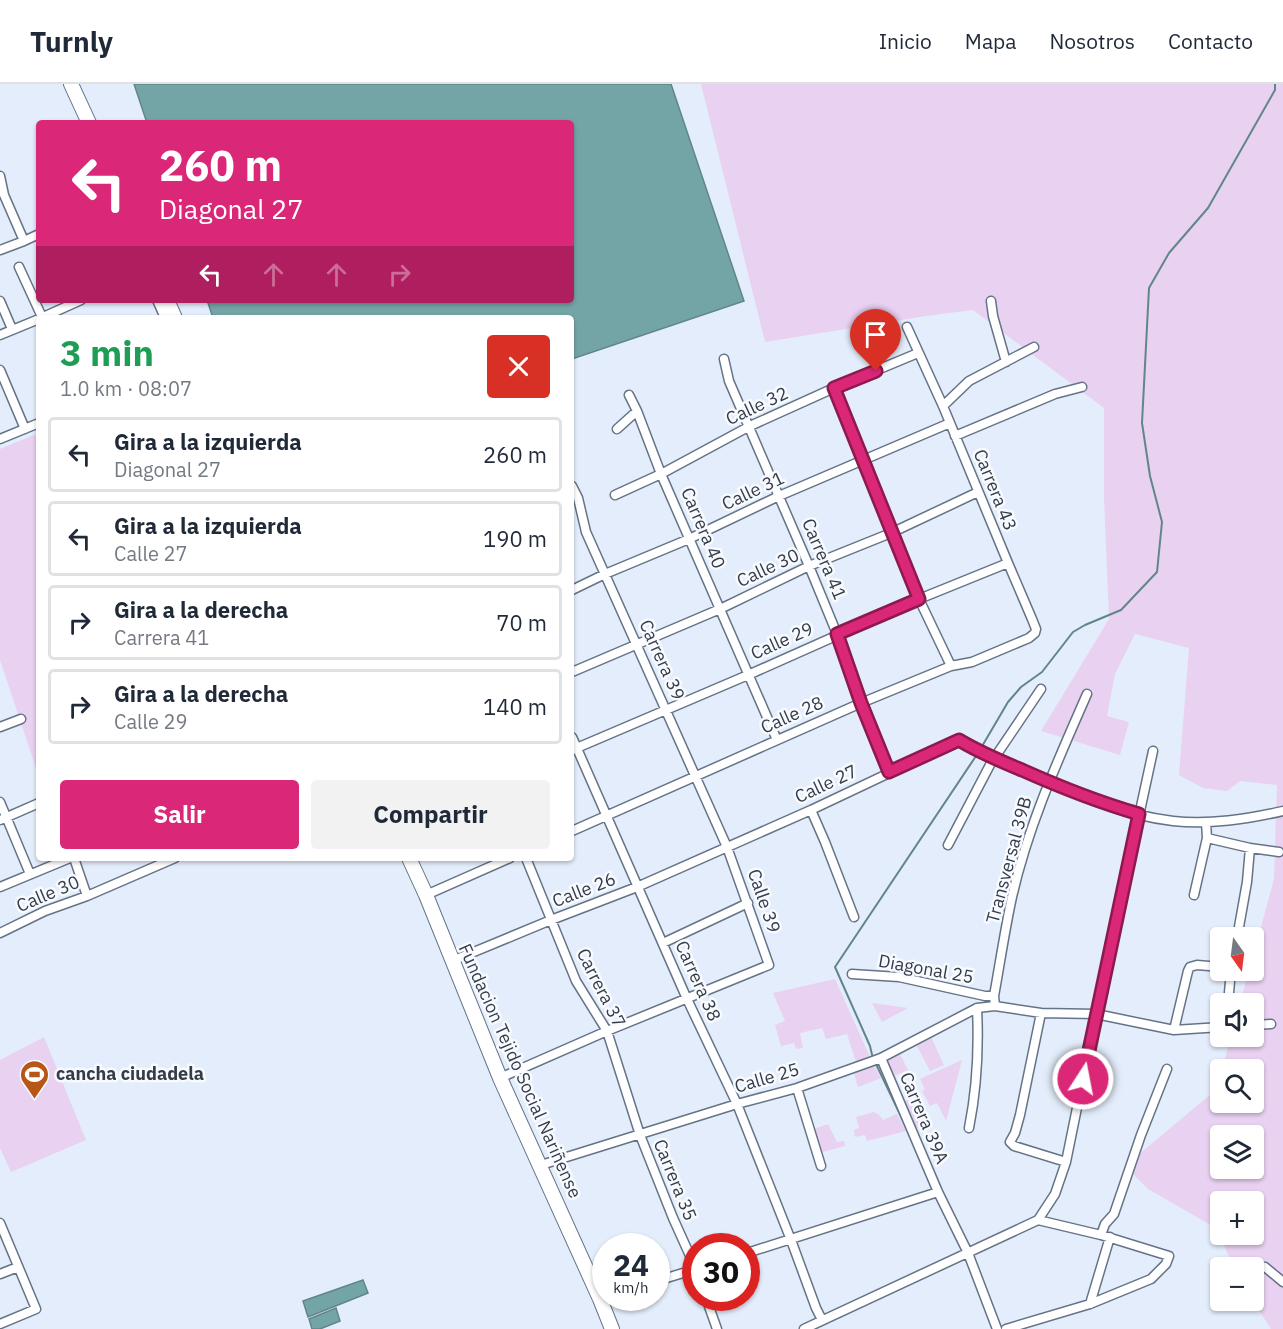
<!DOCTYPE html>
<html lang="es">
<meta charset="utf-8">
<style>
:root{--surface:#fff;--page:#f2f2f3;--text:#1f2937;--muted:#747a83;--line:#e0e1e3;--accent:#db2777}
body{margin:0;font-family:"IBM Plex Sans",sans-serif;background:var(--page);color:var(--text);height:100vh;display:flex;flex-direction:column;font-size:22px;white-space:nowrap}
*{box-sizing:border-box;margin:0}
p{font-size:20px;color:var(--muted)}
.icon{flex:none;width:33px;height:33px;fill:none;stroke:currentColor;stroke-width:2;stroke-linecap:round;stroke-linejoin:round}
.map{position:relative;flex:1;overflow:hidden}
.side{position:absolute;left:36px;top:231px;width:538px;height:546px;display:flex;flex-direction:column;background:var(--surface);border-radius:6px;box-shadow:0 2px 4px #0004}
.side>*{flex:none}
.guide{position:absolute;left:36px;top:36px;width:538px;height:183px;border-radius:6px;box-shadow:0 2px 4px #0004;background:#db2777;color:#fff;overflow:hidden}
.needle{width:39px;rotate:166deg}
.buttons{position:absolute;left:1210px;top:843px;display:grid;gap:12px}
.buttons a{display:grid;place-items:center;width:54px;height:54px;border-radius:6px;background:var(--surface);box-shadow:0 2px 4px #0004;font-size:30px}
.speed{position:absolute;left:592px;top:1149px;display:flex;gap:12px;font-size:30px;font-weight:700;text-align:center}
.speed>*{display:grid;place-content:center;width:78px;height:78px;border-radius:50%;background:var(--surface);box-shadow:0 2px 4px #0004;line-height:1}
.speed small{font-size:15px;font-weight:400}
.speed .limit{border:9px solid #d22;background:#fff;color:#111}
.pin{position:absolute;display:grid;place-items:center;width:51px;height:51px;color:#fff;margin:-62px -26px;border-radius:50% 50% 50% 0;rotate:-45deg;box-shadow:0 0 6px #0007}
.pin .icon{rotate:45deg}
.me{position:absolute;width:66px;margin:-33px;rotate:11deg;stroke-linejoin:round;filter:drop-shadow(0 0 4px #0008)}
.turn{display:flex;align-items:center;gap:21px;height:126px;padding:0 24px;font-size:27px}
.turn .icon{width:78px;height:78px;stroke-width:2.5}
.turn b{display:block;font-size:42px;line-height:51px}
.lanes{display:flex;align-items:center;height:57px;padding:0 24px;background:#0003;justify-content:center;gap:30px;direction:ltr}
.lanes .off{opacity:.35}
.round{display:grid;place-items:center;flex:none;width:63px;height:63px;border-radius:6px;background:var(--page)}
.head{display:flex;align-items:center;justify-content:space-between;height:102px;padding:0 24px}
h1{font-size:36px;font-weight:700;line-height:45px;color:#1e9e55}
.action{display:flex;gap:12px;margin-top:auto;padding:12px 24px}
.action a{flex:1;height:69px;border-radius:6px;background:var(--accent);color:#fff;font-size:24px;font-weight:700;line-height:69px;text-align:center}
.action a+a{background:var(--page);color:var(--text)}
ul{padding:0;list-style:none}
li{display:flex;align-items:center;gap:18px;height:75px;margin:0 12px 9px;padding:0 12px;border:3px solid var(--line);border-radius:6px}
li div{flex:1}
li b{display:block;font-size:22px}
li em{font-style:normal}
header{display:flex;align-items:center;gap:36px;box-sizing:border-box;height:84px;padding:0 30px;background:var(--surface);border-bottom:2px solid var(--line)}
header strong{font-size:28px}
nav{display:flex;gap:33px;margin-inline-start:auto;font-size:21px}
.map>svg:first-child{display:block}
.green{fill:#e9d1f1;fill-rule:evenodd}
.water{fill:#74a5a6;stroke:#618689;stroke-width:1.5}
.lines{fill:none;stroke-linecap:round;stroke-linejoin:round}
.stream{stroke:#618689;stroke-width:2}
.street-casing{stroke:#657387;stroke-width:11}
.primary-casing{stroke:#657387;stroke-width:16}
.street{stroke:#fff;stroke-width:8}
.primary{stroke:#fff;stroke-width:14}
.route-casing{stroke:#8e194d;stroke-width:15}
.route{stroke:#db2777;stroke-width:10}
.labels{text-anchor:middle;stroke-width:5;stroke-linejoin:round;paint-order:stroke}
.street-label{font-size:18px;fill:#363c46;stroke:#f7faff}
.poi-label{font-size:18px;font-weight:bold;fill:#363c46;stroke:#f7faff;text-anchor:start}
</style>
<header>
<strong>Turnly</strong>
<nav><a>Inicio</a><a>Mapa</a><a>Nosotros</a><a>Contacto</a></nav>
</header>
<div class="map">
<svg width="1283" height="1245" viewBox="0 0 1283 1245">
<rect width="100%" height="100%" fill="#e4edfb"/>
<path class="green" d="M701 0H1283V1245H1271L1253 1217 1254 1184 1234 1183 1216 1144 1148 1105 1125 1082 1217 1005 1221 991V1018H1254V986L1222 985 1231 953 1254 952V920L1240 919 1249 887 1254 886V869L1274 795 1277 701 1240 697 1227 707 1203 704 1179 691 1189 564 1135 550 1115 590 1107 632 1129 638 1120 671 1041 647 1109 535 1104 413V324L973 226 926 232 765 258ZM1221 1052H1254V1084H1221ZM1221 1118H1254V1150H1221Z
M39 349V693L0 576V365Z
M835 895 870 973 856 978 847 950 826 955 822 944 800 949 803 964 796 965 794 959 781 962 775 941 785 937 773 909Z
M872 919 908 924 882 938Z
M44 953 86 1056 11 1088 0 1064V976Z
M931 953 944 981 930 987 916 960Z
M899 968 908 986 894 992 885 975Z
M962 976 946 1037 937 1019 930 1022 922 1007 925 1006 920 995Z
M874 980 881 994 858 1003 854 989Z
M911 1014 917 1026 921 1025 929 1040 914 1045 903 1018Z
M874 1028 879 1031 883 1036 897 1030 906 1047 867 1057 865 1051 855 1053 854 1046 859 1044 856 1033Z
M828 1040 837 1058 844 1057 845 1062 822 1068 814 1045Z"/>
<path class="water" d="M134 0H671L744 217 572 275V234H213L207 216H572V39H147Z
M363 1196 368 1209 308 1233 303 1217Z
M336 1224 340 1237 320 1245H312L309 1235Z"/>
<g class="lines">
<path class="stream" d="M981 664 1008 618 1021 603 1042 588 1073 548 1085 541 1121 526 1157 488 1162 438 1150 392 1142 339 1149 204 1169 169 1208 124 1275 6V0
M873 975 870 962 835 883 978 669
M876 980 907 1045"/>
<defs>
<path id="street" d="M0 92 4 111 24 157
M0 166 24 157 39 150
M19 183 42 233
M157 216 165 234
M0 217 12 245
M991 217 993 232 1006 278
M41 234 81 216
M0 251 39 235
M724 275 729 297 809 482 837 550 861 619 889 688
M0 286 25 345
M834 304 919 515 951 582
M629 311 637 327 661 390 777 656
M943 322 969 297 1034 263
M617 345 637 327
M955 352 1055 310 1082 303
M0 355 39 339
M615 411 661 390 750 342 834 304 918 269
M572 506 605 490 689 455 779 412 950 339
M572 588 720 525 809 482 891 449 978 408
M0 643 21 635
M572 653 687 915 737 1020 791 1156 816 1224 822 1236
M572 666 748 591 919 515 1008 479
M0 718 30 790
M811 726 825 758 854 833
M0 736 39 719
M572 747 861 619 951 582 972 578 1029 554 1035 549 1036 545 1032 535 1008 479 943 322 907 243
M1207 754 1250 764 1279 768
M948 761 991 679 1041 605
M74 774 87 812
M526 774 576 897 607 947 640 1051 673 1134 696 1185
M0 803 70 774
M426 811 510 774
M1194 811 1207 754 1206 738
M0 849 45 827 87 812 175 774
M1237 854 1247 798 1250 764
M663 859 748 819
M452 877 551 836 637 803 811 726 959 656C979 668 1000 677 1021 686 1069 708 1121 731 1173 737 1210 741 1247 735 1283 727
M852 890 899 893 985 912H994
M1228 920 1231 886
M995 922 994 912C1000 879 1005 845 1012 813 1028 742 1058 676 1087 610
M1041 929 1020 1031 1015 1049 1010 1058 1014 1062 1066 1078
M1254 941 1271 940
M1174 946 1188 887 1190 883 1197 881 1221 883
M881 974 938 1108 968 1169 997 1245
M500 994 607 947 769 881 727 763 586 448 578 414 572 402
M797 1004 821 1082
M969 1044C977 1004 979 965 977 924
M541 1081 737 1020 797 1004 870 978 881 974 977 924 995 922 1041 929 1096 930 1174 946 1221 943
M0 1139 36 1225 0 1240
M1101 1151 1105 1140 1114 1130 1141 1051 1167 985
M747 1169 938 1108
M1265 1183 1283 1198
M0 1190 18 1183
M657 1197 696 1185
M706 1214 717 1245
M1090 1220 1110 1153
M804 1245 1038 1136 1055 1110 1066 1078 1096 930 1153 667
M1006 1245 1090 1220 1151 1195 1166 1180 1169 1172 1101 1151 1038 1136"/>
<path id="primary" d="M71 0 89 39
M167 216 175 234
M409 774 426 811 500 994 600 1215 612 1245"/>
</defs>
<use href="#street" class="street-casing"/>
<use href="#primary" class="primary-casing"/>
<use href="#street" class="street"/>
<use href="#primary" class="primary"/>
</g>
<g class="lines">
<defs>
<path id="route" d="M876 287 834 304 919 515 837 550 861 619 889 688 959 656C979 668 1000 677 1022 686 1060 703 1098 718 1139 730L1083 995"/>
</defs>
<use href="#route" class="route-casing"/>
<use href="#route" class="route"/>
</g>
<defs>
<symbol id="stadium-pin" viewBox="-11 -11 22 30"><path d="M0 17L-7.5 6A9.5 9.5 0 1 1 7.5 6Z" fill="#b85618" stroke="#f7faff"/><path d="M0-5a6.5 5 0 1 0 0 10a6.5 5 0 1 0 0-10ZM-3.5-1.8h7v3.6h-7Z" fill="#fff"/></symbol>
</defs>
<g fill-rule="evenodd">
<use href="#stadium-pin" x="18" y="974" width="33" height="45"/>
</g>
<g class="labels">
<g class="street-label">
<text transform="translate(757 322) rotate(-25)" y="6">Calle 32</text>
<text transform="translate(995 406) rotate(68)" y="6">Carrera 43</text>
<text transform="translate(753 407) rotate(-25)" y="6">Calle 31</text>
<text transform="translate(703 444) rotate(67)" y="6">Carrera 40</text>
<text transform="translate(824 475) rotate(67)" y="6">Carrera 41</text>
<text transform="translate(768 484) rotate(-25)" y="6">Calle 30</text>
<text transform="translate(782 557) rotate(-24)" y="6">Calle 29</text>
<text transform="translate(662 576) rotate(66)" y="6">Carrera 39</text>
<text transform="translate(792 631) rotate(-24)" y="6">Calle 28</text>
<text transform="translate(826 700) rotate(-25)" y="6">Calle 27</text>
<text transform="translate(1009 776) rotate(-75)" y="6">Transversal 39B</text>
<text transform="translate(584 806) rotate(-21)" y="6">Calle 26</text>
<text transform="translate(48 810) rotate(-23)" y="6">Calle 30</text>
<text transform="translate(764 817) rotate(71)" y="6">Calle 39</text>
<text transform="translate(926 885) rotate(10)" y="6">Diagonal 25</text>
<text transform="translate(698 897) rotate(66)" y="6">Carrera 38</text>
<text transform="translate(601 904) rotate(63)" y="6">Carrera 37</text>
<text transform="translate(520 987) rotate(66)" y="6">Fundacion Tejido Social Nariñense</text>
<text transform="translate(767 994) rotate(-16)" y="6">Calle 25</text>
<text transform="translate(924 1034) rotate(67)" y="6">Carrera 39A</text>
<text transform="translate(675 1096) rotate(68)" y="6">Carrera 35</text>
</g>
<g class="poi-label">
<text x="56" y="996">cancha ciudadela</text>
</g>
</g>
</svg>
<div class="buttons">
<a><svg class="needle" viewBox="-14 -14 28 28"><path d="M0-13l5 13h-10z" fill="#e53935"/><path d="M0 13l5-13h-10z" fill="#747a83"/></svg></a>
<a><svg class="icon" aria-label="sound" viewBox="0 0 24 24"><path d="M4 9h4l5-4v14l-5-4H4zM17 9q2 3 0 6"/></svg></a>
<a><svg class="icon" aria-label="search" viewBox="0 0 24 24"><circle cx="10" cy="10" r="6"/><path d="M15 15l6 6"/></svg></a>
<a><svg class="icon" aria-label="layers" viewBox="0 0 24 24"><path d="M12 4l9 5-9 5-9-5zM3 14l9 5 9-5"/></svg></a>
<a>+</a>
<a>−</a>
</div>
<div class="speed"><div>24<small>km/h</small></div><div class="limit">30</div></div>
<div class="pin" style="left:876px;top:287px;background:#d93025"><svg class="icon" aria-label="arrive" viewBox="0 0 24 24"><path d="M6 21V4h12l-3 4 3 4H6"/></svg></div>
<svg class="me" style="left:1083px;top:995px" viewBox="-20 -20 40 40"><circle r="17" fill="#db2777" stroke="#fff" stroke-width="3"/><path d="M0-11L8 9 0 5-8 9z" fill="#fff"/></svg>
<div class="guide">
<div class="turn"><svg class="icon" aria-label="left" viewBox="0 0 24 24"><path d="M17 20v-9H6M10 6l-5 5 5 5"/></svg><div><b>260 m</b>Diagonal 27</div></div>
<div class="lanes"><svg class="icon" aria-label="left" viewBox="0 0 24 24"><path d="M17 20v-9H6M10 6l-5 5 5 5"/></svg><svg class="icon off" aria-label="ahead" viewBox="0 0 24 24"><path d="M12 20V5M6 11l6-6 6 6"/></svg><svg class="icon off" aria-label="ahead" viewBox="0 0 24 24"><path d="M12 20V5M6 11l6-6 6 6"/></svg><svg class="icon off" aria-label="right" viewBox="0 0 24 24"><path d="M7 20v-9h11M14 6l5 5-5 5"/></svg></div>
</div>
<section class="side">
<div class="head"><div><h1>3 min</h1><p>1.0 km · 08:07</p></div><a class="round" style="background:#d93025;color:#fff"><svg class="icon" aria-label="close" viewBox="0 0 24 24"><path d="M6 6l12 12M18 6L6 18"/></svg></a></div>
<ul>
<li><svg class="icon" aria-label="left" viewBox="0 0 24 24"><path d="M17 20v-9H6M10 6l-5 5 5 5"/></svg><div><b>Gira a la izquierda</b><p>Diagonal 27</p></div><em>260 m</em></li>
<li><svg class="icon" aria-label="left" viewBox="0 0 24 24"><path d="M17 20v-9H6M10 6l-5 5 5 5"/></svg><div><b>Gira a la izquierda</b><p>Calle 27</p></div><em>190 m</em></li>
<li><svg class="icon" aria-label="right" viewBox="0 0 24 24"><path d="M7 20v-9h11M14 6l5 5-5 5"/></svg><div><b>Gira a la derecha</b><p>Carrera 41</p></div><em>70 m</em></li>
<li><svg class="icon" aria-label="right" viewBox="0 0 24 24"><path d="M7 20v-9h11M14 6l5 5-5 5"/></svg><div><b>Gira a la derecha</b><p>Calle 29</p></div><em>140 m</em></li>
</ul>
<div class="action"><a>Salir</a><a>Compartir</a></div>
</section>
</div>
